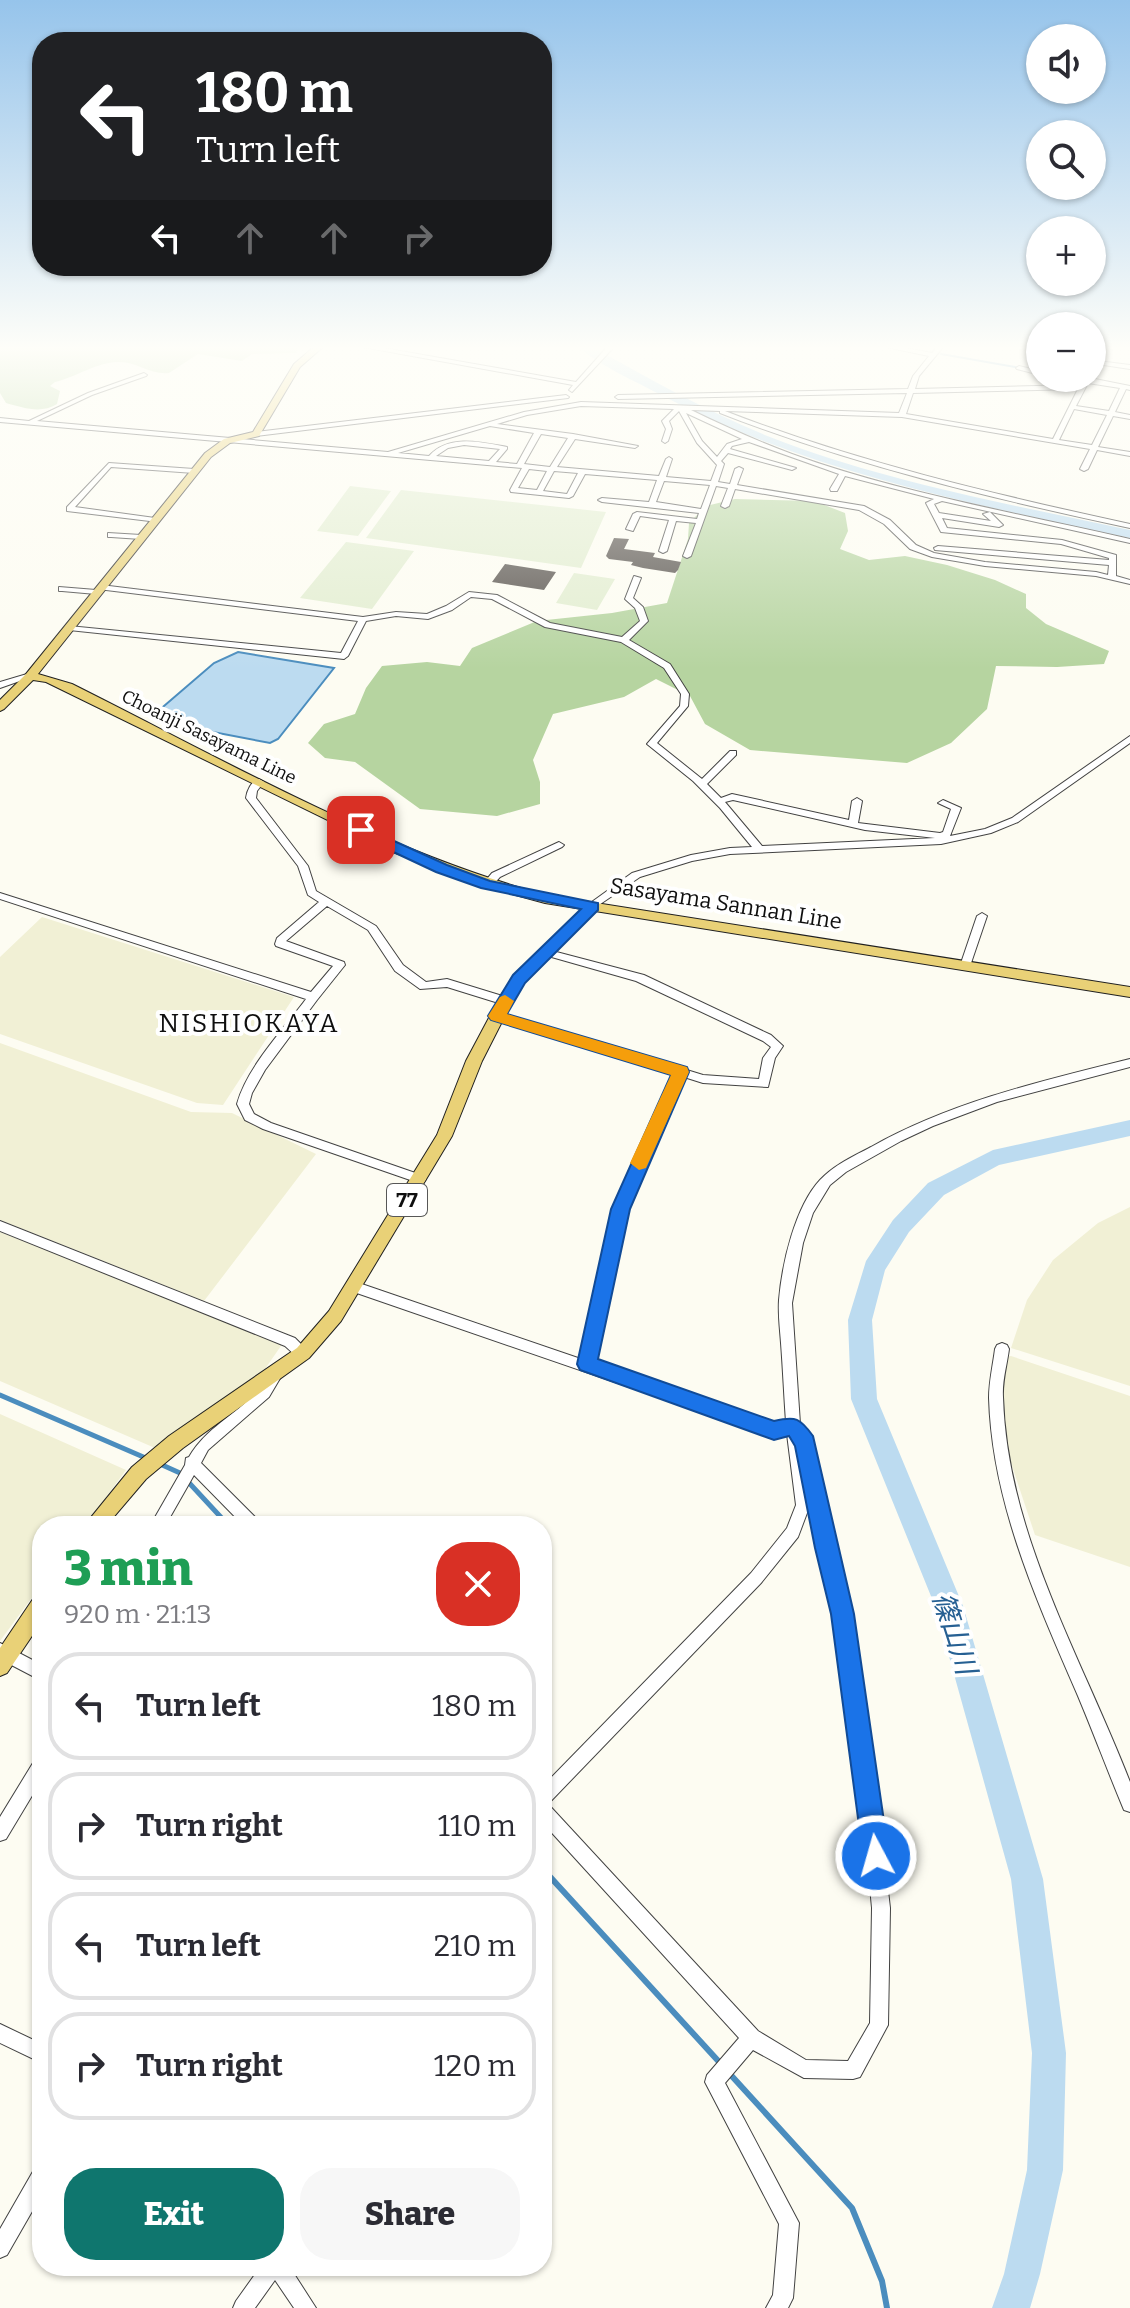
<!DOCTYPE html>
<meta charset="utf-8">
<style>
:root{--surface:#fff;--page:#f7f7f7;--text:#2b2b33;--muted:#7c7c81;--line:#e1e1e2;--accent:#0f766e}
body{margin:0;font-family:Bitter,"Noto Sans JP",serif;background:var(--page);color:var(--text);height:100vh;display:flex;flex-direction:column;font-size:30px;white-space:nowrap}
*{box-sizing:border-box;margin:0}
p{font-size:26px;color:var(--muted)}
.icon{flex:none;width:44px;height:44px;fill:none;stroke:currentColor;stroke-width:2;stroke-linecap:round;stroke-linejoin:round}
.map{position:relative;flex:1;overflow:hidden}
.sheet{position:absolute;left:32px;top:1516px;width:520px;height:760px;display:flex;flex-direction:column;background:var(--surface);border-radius:32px;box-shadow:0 2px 6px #0004}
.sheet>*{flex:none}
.hud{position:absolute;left:32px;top:32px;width:520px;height:244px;border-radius:32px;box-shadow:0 2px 6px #0004;background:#202124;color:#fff;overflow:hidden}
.fabs{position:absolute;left:1026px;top:24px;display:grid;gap:16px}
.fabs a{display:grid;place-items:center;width:80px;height:80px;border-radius:50%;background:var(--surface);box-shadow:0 2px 6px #0004;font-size:40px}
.pin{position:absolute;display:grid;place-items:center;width:68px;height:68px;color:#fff;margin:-34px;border-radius:16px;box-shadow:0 4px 12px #0006}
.me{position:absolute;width:88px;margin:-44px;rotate:354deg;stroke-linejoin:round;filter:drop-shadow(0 0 6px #0008)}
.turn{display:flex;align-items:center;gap:28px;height:168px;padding:0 32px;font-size:36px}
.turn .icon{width:104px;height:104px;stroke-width:2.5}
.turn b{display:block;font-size:56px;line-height:68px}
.lanes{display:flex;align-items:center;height:76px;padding:0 32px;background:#0003;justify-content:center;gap:40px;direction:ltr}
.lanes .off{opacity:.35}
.round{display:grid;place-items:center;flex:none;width:84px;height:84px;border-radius:32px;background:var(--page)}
.overview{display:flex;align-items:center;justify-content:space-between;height:136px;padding:0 32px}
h1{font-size:48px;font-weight:800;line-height:60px;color:#1e9e55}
.cta{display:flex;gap:16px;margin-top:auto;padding:16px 32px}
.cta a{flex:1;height:92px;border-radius:32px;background:var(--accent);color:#fff;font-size:32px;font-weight:800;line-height:92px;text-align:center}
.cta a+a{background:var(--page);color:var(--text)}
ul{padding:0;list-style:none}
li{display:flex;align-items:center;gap:24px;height:108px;margin:0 16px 12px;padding:0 16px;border:4px solid var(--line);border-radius:32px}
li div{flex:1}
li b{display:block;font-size:30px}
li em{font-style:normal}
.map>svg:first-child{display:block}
.farmland{fill:#f1f0d5}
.forest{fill:#b6d4a0}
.pitch{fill:#e2edd0}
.water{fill:#bcdbf0;stroke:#4b8dbe;stroke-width:2}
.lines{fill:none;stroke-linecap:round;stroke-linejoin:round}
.stream-far2{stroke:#4b8dbe;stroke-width:2}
.stream-far1{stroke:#4b8dbe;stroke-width:5}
.stream{stroke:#4b8dbe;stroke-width:6}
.river{fill:#bcdbf0;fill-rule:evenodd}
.building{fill:#56514c}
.minor-casing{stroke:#424242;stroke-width:2}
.major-casing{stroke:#202020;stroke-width:2}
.minor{fill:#fff;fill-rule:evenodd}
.major{fill:#e9d177;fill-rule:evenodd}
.route{fill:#1a73e8;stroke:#114b97;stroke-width:2}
.slow{fill:#f59e0b}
.labels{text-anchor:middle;stroke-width:8;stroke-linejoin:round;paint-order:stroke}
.far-street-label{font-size:18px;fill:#0f0f0f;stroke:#fff}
.shield{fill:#fff;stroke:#575757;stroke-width:2}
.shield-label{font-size:20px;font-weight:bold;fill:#0f0f0f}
.street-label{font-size:22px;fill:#0f0f0f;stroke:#fff}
.quarter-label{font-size:26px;letter-spacing:2px;fill:#0f0f0f;stroke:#fff}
.near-water-label{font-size:28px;font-style:italic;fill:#266093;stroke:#fff}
</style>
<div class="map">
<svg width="1130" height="2308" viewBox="0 0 1130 2308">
<rect width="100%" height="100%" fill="#fdfcf2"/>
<path class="farmland" d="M42 917 294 997 223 1105 197 1103 0 1034V957Z
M0 1043 191 1112 232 1113 316 1154 204 1301 0 1220Z
M1130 1207V1386L1011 1348 1027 1300 1053 1260 1098 1223Z
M0 1232 283 1343 265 1369 155 1448 0 1381Z
M1011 1356 1130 1396V1567L1035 1535 1011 1463 1000 1405 1006 1357Z
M0 1414 126 1470 85 1526H42V1584L0 1641Z"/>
<path class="forest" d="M0 346H299L296 353 252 354 242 361 198 354 169 373C150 375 136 361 118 362 97 362 76 377 55 382L50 386 60 391 57 404C41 414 24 408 6 403L0 393Z
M735 499 814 501 845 513 848 531 840 549 869 560 905 556 947 565 995 580 1026 594V608L1046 624 1109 651 1104 664 1057 667 996 666 987 709 951 743 907 763 750 750 705 724 690 696 656 679 624 697 553 714 533 760 540 782V804L497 816 420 809 355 762 325 758 308 743 324 724 355 714 366 688 382 666 427 662 460 666 472 648 537 621 612 613 667 603 688 539 689 523 706 506Z"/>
<path class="pitch" d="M350 486 391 491 358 536 317 531Z
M401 490 606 512 581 568 366 538Z
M346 542 414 551 372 609 300 598Z
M574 573 615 579 597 610 556 603Z"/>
<path class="water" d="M238 652 334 668 278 739 270 743 187 727 157 712 214 663Z"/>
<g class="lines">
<path class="stream-far2" d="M941 354 1021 368"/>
<path class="stream-far1" d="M0 1395 148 1459
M160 1464 180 1473 229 1526"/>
<path class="stream" d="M542 1868 721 2064
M729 2073 852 2208 882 2281 887 2308"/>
<path class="river" d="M577 346H591C649 379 708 412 770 437 885 482 1009 504 1130 530V538C969 503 808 472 661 395 633 380 600 366 577 346Z
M1130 1120V1136L999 1165 944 1195 909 1232 885 1270 872 1320 877 1399 963 1606 1043 1879 1066 2053 1063 2170 1040 2274 1030 2308H992L1004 2274 1027 2170 1032 2053 1011 1879 935 1606 851 1399 848 1320 866 1261 893 1220 928 1183 993 1150Z"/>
</g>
<path class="building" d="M614 538 629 539 624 549 655 553 653 557 681 562 678 570 675 573 643 568 631 565 633 562 609 559 606 556Z
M505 564 556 572 544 590 492 582Z"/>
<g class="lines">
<defs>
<path id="minor" d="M357 346H372L576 382 608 346H615L572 392 569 390 573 385Z
M881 346H896L932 353 938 346H944L919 376 915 389 1080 385 1082 382 1067 378H1090L1130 386V390L1126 389 1115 412 1130 415V419L1113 416 1098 447 1130 452V456L1097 450 1088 469 1084 471 1080 469 1090 449 902 417 725 411C857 462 992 494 1130 524V528C990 498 853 465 720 413V411L691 410C724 426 757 441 792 454 900 493 1017 513 1130 539V543L942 501 934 504 939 513 991 521 983 514 990 512 1003 525 999 527 942 518 947 528 1062 540 1116 555V576L1130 580V584L1096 576 985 566 932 557 910 549 884 524 859 510 735 489 729 506 725 508 721 506 728 488 716 486 691 556 687 558 683 556 696 523 676 521 667 551 663 553 659 551 669 520 640 516 633 531 626 529 633 514 637 512 697 519 699 513 602 502 598 500 602 498 649 502 657 480 585 474 573 496 569 498 511 492 510 490 522 468 0 422V418L29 421 88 393 144 373 147 375 146 376 92 395 37 421 388 452 524 412 581 402 899 413 907 393 618 399 615 397 618 395 908 389 913 376 929 356ZM1088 383 1120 388 1109 411 1076 406ZM1078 389 1053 439 906 414 913 393ZM581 406 674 409 662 421 666 429 662 441 665 443 668 441 672 429 669 421 679 411 697 443 717 465 711 481 666 477 672 459 669 457 666 459 659 476 557 467 575 439 635 448 638 446 573 434 497 424 527 415ZM1074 409 1107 415 1092 445 1059 440ZM686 413 742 439 727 444 717 457 702 441ZM490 426 534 433 517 464 496 462 507 449V447C481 442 449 434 429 456L398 453ZM541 434 568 438 550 467 524 464ZM749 442 839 474 830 489 831 491H837L845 476 934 499 926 503 941 532 1061 544 1109 558V560L938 546 934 548 935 550 1109 565 1108 575 1096 572 985 562 934 553 916 545 890 520 864 506 737 485 743 469 739 467 735 469 730 484 718 482 724 464 721 461 728 453 792 470 796 468 730 449 732 446ZM464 445 500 449 489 461 436 456 448 448ZM529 469 547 471 537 490 518 488ZM554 471 578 473 567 494 543 491ZM664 481 710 485 701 509 656 502Z
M1097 346H1103L1098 361 1130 365V369L1097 364 1092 371V360Z
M1019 366 1040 371V375L1017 369 1016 368Z
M566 395 569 397 568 398 256 436 253 434 256 432Z
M109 463 194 469 198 471 194 473 111 467 75 507 155 518H158V522L67 511V507Z
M108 533 141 535 145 537 141 539 111 537H108Z
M634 576 641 578 633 598 643 607 648 621 629 640 670 664 689 694 688 706 657 743 702 779 730 751H736V755L707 784 721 798 732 794 849 820 852 801 857 798 862 801 858 823 940 833 943 832 951 809 938 803 943 800 961 808 950 836 985 829 1012 818 1130 736V743L1018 822 991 833 941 844 730 854 692 861 640 877 593 909 589 908V904L632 873 691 855 730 848 752 847 720 808 693 781 647 744 680 706 681 694 664 668 621 642 545 627 492 599 471 597 452 610 428 619 396 616 366 621 348 656 344 659 69 630 65 628 69 626 341 653 358 621 98 589 97 587 101 585 363 617 396 612 427 614 446 606 469 592 497 595 550 623 622 637 640 621 635 608 625 599ZM733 800 865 830 935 838 762 846 725 802Z
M59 587 96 590 100 592 96 594 62 591H59Z
M27 674 34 676 0 688V682Z
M259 779 264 782 257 791 256 798 308 866 316 891 376 926 403 965 426 982 447 979 509 998 510 1001 505 1005 447 987 420 989 395 971 368 930 327 906 286 941 344 962 345 965 317 1000 265 1070 252 1093 249 1104 254 1114 271 1123 424 1176 426 1179 424 1182H416L263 1129 245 1120 237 1104C247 1067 283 1030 306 999L0 899V893L311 992 333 966 276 946 275 944 277 938 319 902 308 895 298 866 246 798C247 791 251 781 259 779Z
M559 842 564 845 562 847 500 877 491 887 487 888 482 885 492 873Z
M982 913 987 916 970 966 965 970 961 969 960 966 977 916Z
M545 949 644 975 771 1035 783 1046 775 1058 768 1087 703 1083 684 1077 627 1209 594 1363 774 1425 786 1422C784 1395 783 1369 781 1343 780 1329 778 1314 779 1300 782 1264 795 1207 820 1180 834 1165 854 1156 871 1147 951 1102 1041 1081 1130 1059V1067L997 1102 933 1126 901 1141 846 1172 830 1185 813 1213 803 1243 792 1303 800 1424 812 1443 833 1548 851 1614 878 1803 890 1908 888 2025 860 2077 853 2079 804 2078 753 2050 725 2083 799 2223 793 2298 788 2308H766L773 2295 779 2224 705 2082 707 2075 739 2038 542 1822V1787L751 1573 787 1528 796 1505 787 1434 774 1437 348 1290 347 1286 348 1282 353 1281 581 1359 615 1209 674 1074 493 1019 492 1016 493 1013H501L703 1075 759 1079 763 1058 771 1047 763 1041 636 981 541 954 540 952 541 950ZM810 1505 835 1614 862 1803 872 1908 870 2023 848 2061 806 2060 758 2031 548 1804 761 1583 798 1537Z
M0 1221 295 1338 310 1353 308 1357C298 1360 292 1352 285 1346L0 1231Z
M1002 1343 1007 1345 1009 1349C1007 1365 1002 1381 1003 1397 1007 1534 1082 1658 1130 1782V1812L1124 1810C1108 1772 1094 1734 1078 1696 1037 1601 992 1503 989 1398 989 1381 993 1365 995 1349L997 1345Z
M275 1369 280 1371 282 1375 269 1397 208 1450 201 1463 259 1521 261 1526H244L194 1475 165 1526H150L185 1465 186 1458 189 1457C207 1426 237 1415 259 1389 265 1382 266 1374 275 1369Z
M0 1643 42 1665V1681L0 1659Z
M42 1756V1779L6 1839 0 1841V1817L36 1758Z
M0 2024 42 2044V2063L0 2043Z
M42 2165V2194L7 2255 0 2258V2229L35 2168Z
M261 2266H289L316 2308H294L275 2280 255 2308H233L236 2301Z"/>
<path id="major" d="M315 346H324L300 367 259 436 230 443 211 457 38 674 72 684C226 761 378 849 545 895L1130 987V997L595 911 524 982 512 1002 482 1061 452 1136 341 1321 309 1358 183 1448 146 1479 106 1526H84L132 1467 169 1436 297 1348 329 1311 437 1135 466 1061 500 997 514 976 582 909 545 903 490 888 393 852 46 682 33 680 4 709 0 711V700L26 674 205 453 224 439 253 432 294 364Z
M42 1593V1621L7 1673 0 1676V1648L35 1596Z"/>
</defs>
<use href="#minor" class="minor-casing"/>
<use href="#major" class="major-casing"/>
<use href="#minor" class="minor"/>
<use href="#major" class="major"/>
</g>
<linearGradient id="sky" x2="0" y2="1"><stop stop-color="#96c4eb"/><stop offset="0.52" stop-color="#fefef9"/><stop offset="1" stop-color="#fefef9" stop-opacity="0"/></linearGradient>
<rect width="1130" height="669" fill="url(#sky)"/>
<path class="route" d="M361 826 447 865 490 881 598 903V910L525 983 507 1014 687 1067 689 1072 630 1209 598 1359 774 1421C796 1416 800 1418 813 1436L854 1614 889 1856 885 1865 876 1869 866 1865 863 1856 831 1614 815 1548 795 1446 789 1436 774 1440 580 1370 577 1364 611 1209 671 1075 491 1020 488 1016 513 975 581 909 481 888 436 872 355 834V827Z"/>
<path class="slow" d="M505 995 514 1001 507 1014 687 1067 689 1072 646 1168 639 1170 630 1163 671 1075 491 1020 488 1016 500 997Z"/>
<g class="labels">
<g class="far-street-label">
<text transform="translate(209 737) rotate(26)" y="6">Choanji Sasayama Line</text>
</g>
<rect class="shield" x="387" y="1184" width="40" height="32" rx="6"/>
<g class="shield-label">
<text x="407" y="1207">77</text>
</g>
<g class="street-label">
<text transform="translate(726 903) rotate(9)" y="8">Sasayama Sannan Line</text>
</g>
<g class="quarter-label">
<text x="249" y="1032">NISHIOKAYA</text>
</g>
<g class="near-water-label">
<text transform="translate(955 1633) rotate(72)" y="10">篠山川</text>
</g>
</g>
</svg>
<div class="fabs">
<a><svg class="icon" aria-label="sound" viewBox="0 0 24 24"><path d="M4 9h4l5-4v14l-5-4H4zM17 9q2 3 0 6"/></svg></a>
<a><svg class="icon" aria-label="search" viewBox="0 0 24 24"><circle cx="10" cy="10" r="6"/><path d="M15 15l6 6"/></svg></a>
<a>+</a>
<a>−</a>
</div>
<div class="pin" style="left:361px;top:830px;background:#d93025"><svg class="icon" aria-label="arrive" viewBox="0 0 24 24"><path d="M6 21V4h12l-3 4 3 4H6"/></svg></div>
<svg class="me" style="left:876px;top:1856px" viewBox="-20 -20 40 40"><circle r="17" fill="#1a73e8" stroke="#fff" stroke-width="3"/><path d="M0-11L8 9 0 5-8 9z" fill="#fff"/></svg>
<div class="hud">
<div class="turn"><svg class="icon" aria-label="left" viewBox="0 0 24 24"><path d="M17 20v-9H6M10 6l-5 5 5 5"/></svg><div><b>180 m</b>Turn left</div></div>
<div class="lanes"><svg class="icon" aria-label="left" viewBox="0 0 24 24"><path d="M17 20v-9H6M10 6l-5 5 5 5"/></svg><svg class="icon off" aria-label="ahead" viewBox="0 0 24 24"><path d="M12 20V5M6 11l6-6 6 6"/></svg><svg class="icon off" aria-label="ahead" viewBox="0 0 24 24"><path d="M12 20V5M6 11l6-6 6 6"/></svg><svg class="icon off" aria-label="right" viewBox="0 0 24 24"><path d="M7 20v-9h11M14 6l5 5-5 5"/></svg></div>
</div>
<section class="sheet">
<div class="overview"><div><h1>3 min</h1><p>920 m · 21:13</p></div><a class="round" style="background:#d93025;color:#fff"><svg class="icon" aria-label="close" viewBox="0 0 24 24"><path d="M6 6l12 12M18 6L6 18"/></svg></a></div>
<ul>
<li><svg class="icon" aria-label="left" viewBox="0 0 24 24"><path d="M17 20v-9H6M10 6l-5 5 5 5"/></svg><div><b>Turn left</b></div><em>180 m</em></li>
<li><svg class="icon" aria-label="right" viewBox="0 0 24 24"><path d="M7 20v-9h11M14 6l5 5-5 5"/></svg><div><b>Turn right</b></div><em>110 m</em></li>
<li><svg class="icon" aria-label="left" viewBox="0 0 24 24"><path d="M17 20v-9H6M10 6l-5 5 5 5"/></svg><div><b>Turn left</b></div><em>210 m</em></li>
<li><svg class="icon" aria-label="right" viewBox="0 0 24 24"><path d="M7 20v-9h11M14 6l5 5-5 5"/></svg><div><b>Turn right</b></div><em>120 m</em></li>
</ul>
<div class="cta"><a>Exit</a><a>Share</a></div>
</section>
</div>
